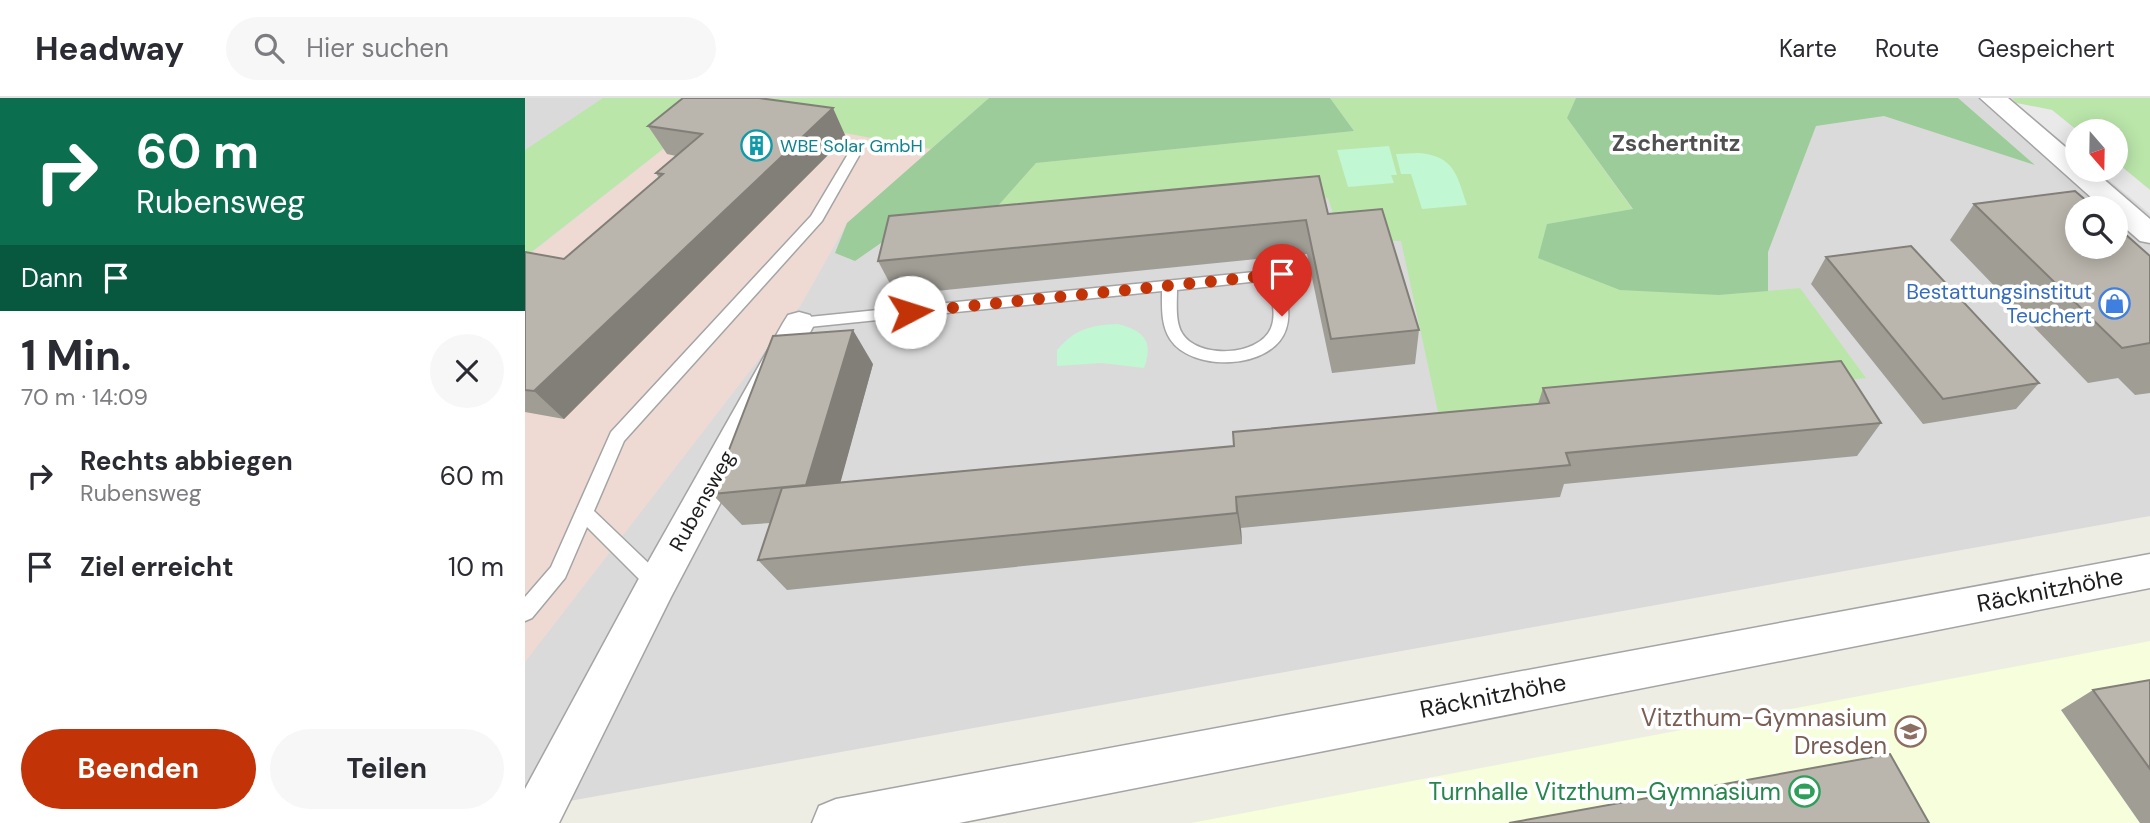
<!DOCTYPE html>
<html lang="de">
<meta charset="utf-8">
<style>
:root{--surface:#fff;--page:#f7f7f7;--text:#2b2b33;--muted:#7c7c81;--line:#e1e1e2;--accent:#c23308}
body{margin:0;font-family:"DM Sans",sans-serif;background:var(--page);color:var(--text);height:100vh;display:flex;flex-direction:column;font-size:26px;white-space:nowrap}
*{box-sizing:border-box;margin:0}
p{font-size:23px;color:var(--muted)}
.icon{flex:none;width:38px;height:38px;fill:none;stroke:currentColor;stroke-width:2;stroke-linecap:round;stroke-linejoin:round}
.map{position:relative;flex:1;overflow:hidden}
.sheet{display:flex;flex-direction:column;background:var(--surface);width:525px}
.sheet>*{flex:none}
.banner{background:#0b6e4f;color:#fff;overflow:hidden}
.needle{width:46px;rotate:160deg}
.controls{position:absolute;left:1540px;top:21px;display:grid;gap:14px}
.controls a{display:grid;place-items:center;width:63px;height:63px;border-radius:50%;background:var(--surface);box-shadow:0 4px 18px #0003;font-size:35px}
.pin{position:absolute;display:grid;place-items:center;width:60px;height:60px;color:#fff;margin:-72px -30px;border-radius:50% 50% 50% 0;rotate:-45deg;box-shadow:0 0 7px #0007}
.pin .icon{rotate:45deg}
.me{position:absolute;width:77px;margin:-38px;rotate:85deg;stroke-linejoin:round;filter:drop-shadow(0 0 5px #0008)}
.turn{display:flex;align-items:center;gap:24px;height:147px;padding:0 21px;font-size:32px}
.turn .icon{width:91px;height:91px;stroke-width:2.5}
.turn b{display:block;font-size:49px;line-height:60px}
.then{display:flex;align-items:center;height:66px;padding:0 21px;background:#0003;gap:14px;font-size:26px}
.round{display:grid;place-items:center;flex:none;width:74px;height:74px;border-radius:37px;background:var(--page)}
.overview{display:flex;align-items:center;justify-content:space-between;height:119px;padding:0 21px}
h1{font-size:42px;font-weight:700;line-height:52px}
.primary-button{display:flex;gap:14px;margin-top:auto;padding:14px 21px}
.primary-button a{flex:1;height:80px;border-radius:42px;background:var(--accent);color:#fff;font-size:28px;font-weight:700;line-height:80px;text-align:center}
.primary-button a+a{background:var(--page);color:var(--text)}
ul{padding:0;list-style:none}
li{display:flex;align-items:center;gap:21px;height:91px;padding:0 21px}
li div{flex:1}
li b{display:block;font-size:26px}
li em{font-style:normal}
header{display:flex;align-items:center;gap:42px;box-sizing:border-box;height:98px;padding:0 35px;background:var(--surface);border-bottom:2px solid var(--line)}
header strong{font-size:33px}
nav{display:flex;gap:38px;margin-inline-start:auto;font-size:24px}
.search{width:490px;height:63px;background:var(--page);display:flex;align-items:center;gap:18px;box-sizing:border-box;padding:0 24px;border-radius:38px;color:var(--muted);font-size:26px}
main{display:flex;flex:1;min-height:0}
.map>svg:first-child{display:block}
.residential{fill:#dbdada;fill-rule:evenodd}
.commercial{fill:#eedad2}
.education{fill:#f6fedc}
.grass{fill:#bae6aa}
.forest{fill:#9ccc99}
.park{fill:#c1f7d2}
.parking{fill:#e9e9e9}
.lines{fill:none;stroke-linecap:round;stroke-linejoin:round}
.service-casing{stroke:#a4a4a4;stroke-width:3}
.minor-casing{stroke:#a4a4a4;stroke-width:3}
.service{fill:#fff;fill-rule:evenodd}
.minor{fill:#fff;fill-rule:evenodd}
.wall{fill:#a09d95}
.shaded-wall{fill:#827f79}
.building{fill:#bab6ad;stroke:#827f79;stroke-width:2}
.route{stroke:#c23308;stroke-width:12;stroke-dasharray:0 21.6}
.labels{text-anchor:middle;stroke-width:7;stroke-linejoin:round;paint-order:stroke}
.far-culture-label{font-size:18px;fill:#0d838f;stroke:#fff;text-anchor:start}
.shop-label{font-size:21px;fill:#366cbe;stroke:#fff;text-anchor:end}
.street-label{font-size:21px;fill:#1d1d1d;stroke:#fff}
.far-district-label{font-size:23px;font-weight:bold;fill:#505050;stroke:#fff}
.near-street-label{font-size:24px;fill:#1d1d1d;stroke:#fff}
.near-education-label{font-size:24px;fill:#785e54;stroke:#fff;text-anchor:end}
.near-leisure-label{font-size:24px;fill:#27864d;stroke:#fff;text-anchor:end}
</style>
<header>
<strong>Headway</strong>
<div class="search"><svg class="icon" aria-label="search" viewBox="0 0 24 24"><circle cx="10" cy="10" r="6"/><path d="M15 15l6 6"/></svg>Hier suchen</div>
<nav><a>Karte</a><a>Route</a><a>Gespeichert</a></nav>
</header>
<main>
<section class="sheet">
<div class="banner">
<div class="turn"><svg class="icon" aria-label="right" viewBox="0 0 24 24"><path d="M7 20v-9h11M14 6l5 5-5 5"/></svg><div><b>60 m</b>Rubensweg</div></div>
<div class="then">Dann<svg class="icon" aria-label="arrive" viewBox="0 0 24 24"><path d="M6 21V4h12l-3 4 3 4H6"/></svg></div>
</div>
<div class="overview"><div><h1>1 Min.</h1><p>70 m · 14:09</p></div><a class="round"><svg class="icon" aria-label="close" viewBox="0 0 24 24"><path d="M6 6l12 12M18 6L6 18"/></svg></a></div>
<ul>
<li><svg class="icon" aria-label="right" viewBox="0 0 24 24"><path d="M7 20v-9h11M14 6l5 5-5 5"/></svg><div><b>Rechts abbiegen</b><p>Rubensweg</p></div><em>60 m</em></li>
<li><svg class="icon" aria-label="arrive" viewBox="0 0 24 24"><path d="M6 21V4h12l-3 4 3 4H6"/></svg><div><b>Ziel erreicht</b></div><em>10 m</em></li>
</ul>
<div class="primary-button"><a>Beenden</a><a>Teilen</a></div>
</section>
<div class="map">
<svg width="1625" height="725" viewBox="0 0 1625 725">
<rect width="100%" height="100%" fill="#eeede3"/>
<path class="residential" d="M0 0H1625V418L0 711ZM1552 33H1591V72H1552ZM1552 110H1591V149H1552Z"/>
<path class="commercial" d="M203 0H464L322 125 276 207 0 564V160Z"/>
<path class="education" d="M1625 543V725H666Z"/>
<path class="grass" d="M78 0H464L406 51 189 11 0 159V52Z
M805 0H1051L1042 20 1108 112 1022 126 1194 197 1275 190 1341 280 915 323 876 143 817 142 803 100 456 127 511 65 829 33Z
M1488 0H1625V92L1591 64V33H1553L1527 12 1491 5Z"/>
<path class="forest" d="M464 0H805L829 33 511 65 456 127 369 136 330 163 310 155 322 125Z
M1051 0H1433L1510 67 1359 18 1291 28 1243 154V193L1194 197 1095 192 1013 160 1022 126 1108 111 1042 20Z"/>
<path class="park" d="M864 48 872 77H866L869 85 823 89 812 52Z
M894 55C930 58 932 78 942 107L897 111 886 76H876L871 56Z
M593 226C619 233 629 243 619 270L577 265 532 268V252C550 231 566 227 593 226Z"/>
<path class="parking" d="M1491 5 1527 12 1553 33 1552 56Z
M1591 64 1625 92V116L1572 72H1591Z"/>
<g class="lines">
<defs>
<path id="service" d="M329 52 335 56 297 123 99 343 69 413 139 480 142 486 139 492 132 494 125 492 62 429 40 480 7 520 0 523V499L26 469 86 334 286 118 323 56Z
M749 172 756 177C760 194 767 214 761 231 748 272 667 275 645 241 636 227 637 210 637 193L274 230 266 225 274 220ZM743 182C746 197 752 216 746 230 734 259 672 261 657 235 650 223 652 205 652 192Z"/>
<path id="minor" d="M1455 0H1483L1552 59V72H1568L1625 121V145L1615 143 1591 122V110H1578Z
M274 214 285 217 290 225 146 499 34 725H0V691L118 473 258 225 263 217Z
M1625 456V490L434 725H287L294 708 311 701Z"/>
</defs>
<use href="#service" class="service-casing"/>
<use href="#minor" class="minor-casing"/>
<use href="#service" class="service"/>
<use href="#minor" class="minor"/>
</g>
<path class="wall" d="M123 28 321 39 39 321 0 314V154L39 161 134 80 131 75 151 58 142 56Z
M1449 106 1625 158V295L1610 297 1593 280 1563 285 1425 142Z
M803 116 894 232 890 266 807 275 782 156 371 197 353 163Z
M1301 159 1514 285 1491 311 1398 326 1286 186Z
M348 266 315 384 709 348 1013 306 1018 290 1356 325 1332 358 1039 386 1035 399 716 430 717 446 262 492 233 462 245 425 217 427 187 396Z
M1625 582V725H1615L1536 612 1568 592Z"/>
<path class="shaded-wall" d="M308 10 321 39 39 321 9 293Z
M328 232 348 266 306 419 281 387Z
M711 399 716 430 717 446 712 415Z"/>
<path class="building" d="M158 0H234L308 10 9 293 0 292V154L39 161 138 76 131 75 177 36 123 28Z
M794 78 803 116 857 111 894 232 806 241 781 122 353 163 364 118Z
M1550 93 1570 110H1552V149H1591V128L1625 158V245L1597 250 1449 106Z
M1386 148 1514 285 1418 301 1301 159Z
M328 232 281 387 187 396 248 238Z
M1316 263 1356 325 1041 355 1045 367 711 399 712 415 233 462 257 390 709 348 708 334 1024 305 1018 290Z
M1625 582V671L1568 592Z
M1365 656 1404 725H984Z"/>
<g class="lines">
<path class="route" d="M385 214 749 177 757 218"/>
</g>
<defs>
<symbol id="building-ring" viewBox="-11 -11 22 22"><circle r="9.5" fill="#fff" stroke="#0f9aa8" stroke-width="1.5"/><path d="M-4-6H4V6H1V3H-1V6H-4ZM-2.5-4.3h1.7v1.8h-1.7ZM.8-4.3h1.7v1.8H.8ZM-2.5-1h1.7V.8h-1.7ZM.8-1h1.7V.8H.8Z" fill="#0f9aa8"/></symbol>
<symbol id="shop-ring" viewBox="-11 -11 22 22"><circle r="9.5" fill="#fff" stroke="#3f7fe0" stroke-width="1.5"/><path d="M-5-2.5h2.3a2.7 3.5 0 0 1 5.4 0H5L5.5 6h-11ZM-1.5-2.5h3a1.5 2.3 0 0 0-3 0Z" fill="#3f7fe0"/></symbol>
<symbol id="school-ring" viewBox="-11 -11 22 22"><circle r="9.5" fill="#fff" stroke="#8d6e63" stroke-width="1.5"/><path d="M0-5L7-2L0 1L-7-2ZM-4 1L0 2.5L4 1V4Q0 6-4 4Z" fill="#8d6e63"/></symbol>
<symbol id="stadium-ring" viewBox="-11 -11 22 22"><circle r="9.5" fill="#fff" stroke="#2e9e5b" stroke-width="1.5"/><path d="M0-5a6.5 5 0 1 0 0 10a6.5 5 0 1 0 0-10ZM-3.5-1.8h7v3.6h-7Z" fill="#2e9e5b"/></symbol>
</defs>
<g fill-rule="evenodd">
<use href="#building-ring" x="214" y="30" width="35" height="35"/>
<use href="#shop-ring" x="1572" y="188" width="35" height="35"/>
<use href="#school-ring" x="1368" y="616" width="35" height="35"/>
<use href="#stadium-ring" x="1262" y="676" width="35" height="35"/>
</g>
<g class="labels">
<g class="far-culture-label">
<text x="255" y="54">WBE Solar GmbH</text>
</g>
<g class="shop-label">
<text x="1567" y="201">Bestattungsinstitut<tspan x="1567" dy="24">Teuchert</tspan></text>
</g>
<g class="street-label">
<text transform="translate(177 403) rotate(-61)" y="7">Rubensweg</text>
</g>
<g class="far-district-label">
<text x="1151" y="53">Zschertnitz</text>
</g>
<g class="near-street-label">
<text transform="translate(1525 492) rotate(-11)" y="8">Räcknitzhöhe</text>
<text transform="translate(968 598) rotate(-11)" y="8">Räcknitzhöhe</text>
</g>
<g class="near-education-label">
<text x="1362" y="628">Vitzthum-Gymnasium<tspan x="1362" dy="28">Dresden</tspan></text>
</g>
<g class="near-leisure-label">
<text x="1256" y="702">Turnhalle Vitzthum-Gymnasium</text>
</g>
</g>
</svg>
<div class="controls">
<a><svg class="needle" viewBox="-14 -14 28 28"><path d="M0-13l5 13h-10z" fill="#e53935"/><path d="M0 13l5-13h-10z" fill="#7c7c81"/></svg></a>
<a><svg class="icon" aria-label="search" viewBox="0 0 24 24"><circle cx="10" cy="10" r="6"/><path d="M15 15l6 6"/></svg></a>
</div>
<div class="pin" style="left:757px;top:218px;background:#d93025"><svg class="icon" aria-label="arrive" viewBox="0 0 24 24"><path d="M6 21V4h12l-3 4 3 4H6"/></svg></div>
<svg class="me" style="left:385px;top:214px" viewBox="-20 -20 40 40"><circle r="19" fill="#fff"/><path d="M0-13L10 11 0 6-10 11z" fill="#c23308"/></svg>
</div>
</main>
